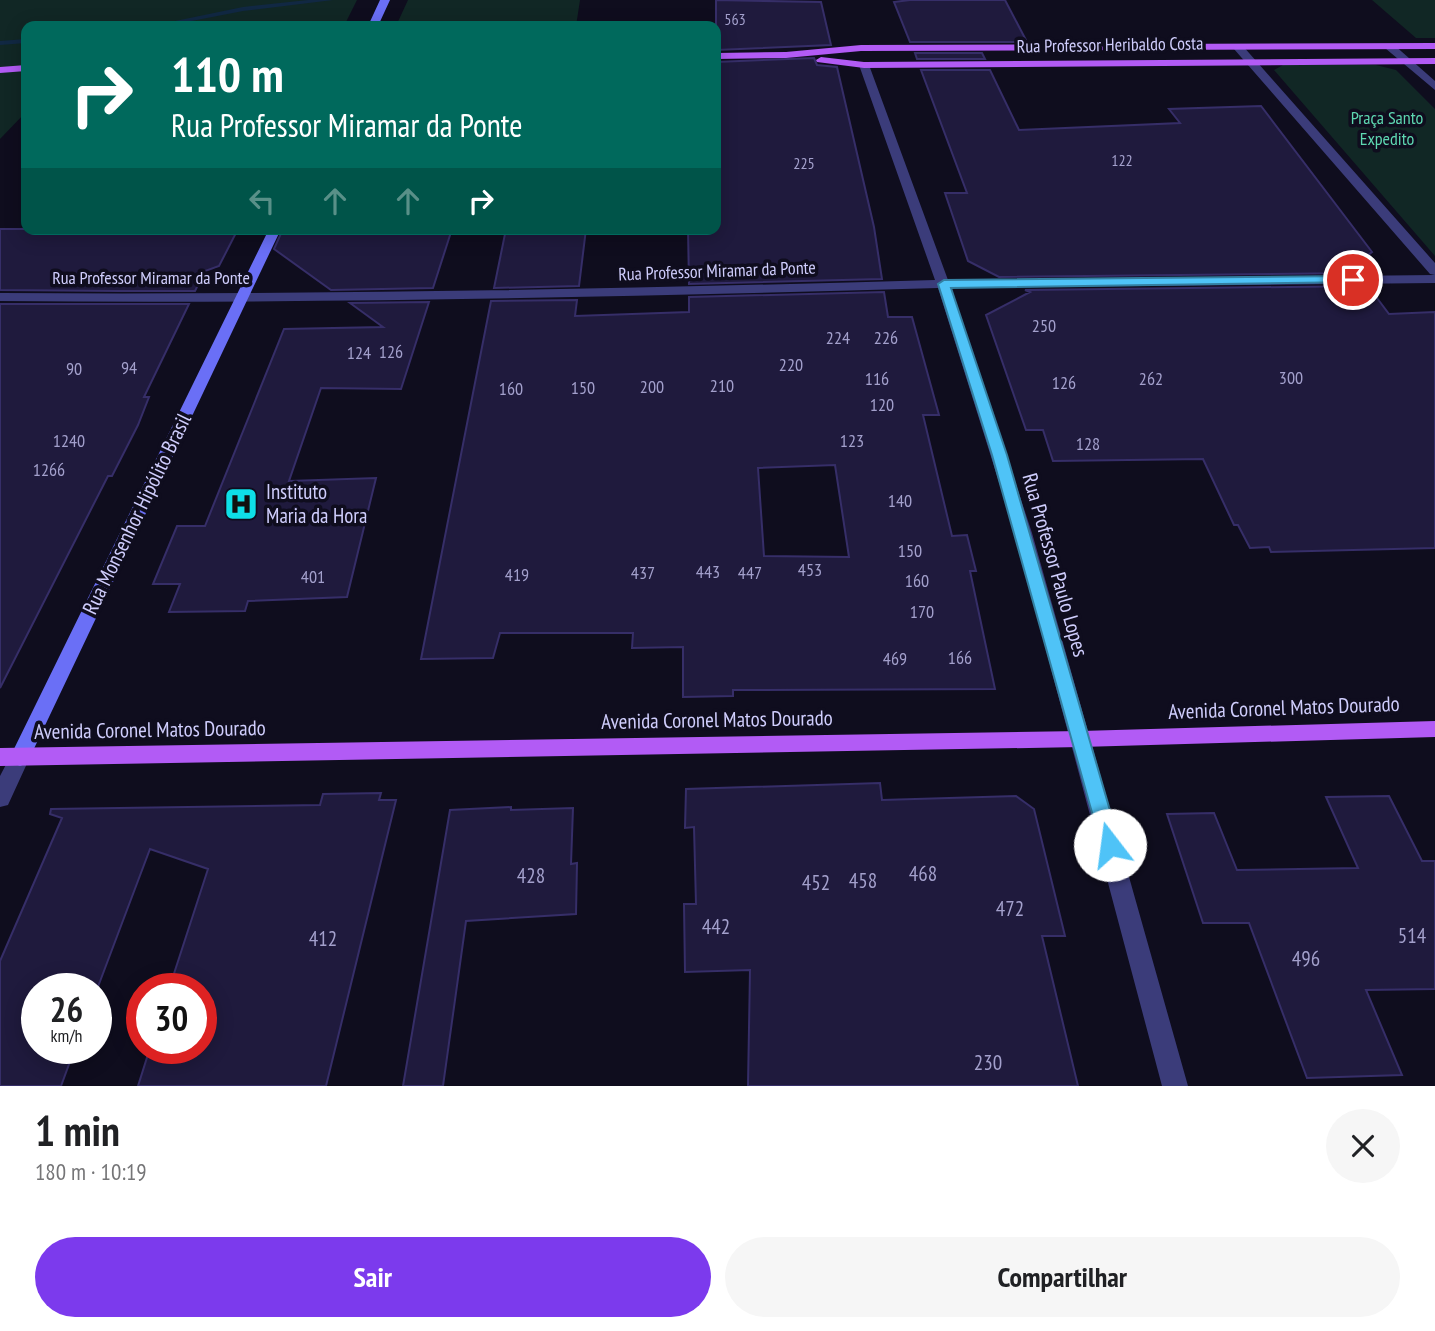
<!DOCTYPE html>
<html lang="pt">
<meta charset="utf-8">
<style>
:root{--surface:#fff;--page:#f6f6f6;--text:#202124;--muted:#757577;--accent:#7c3aed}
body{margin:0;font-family:"PT Sans Narrow",sans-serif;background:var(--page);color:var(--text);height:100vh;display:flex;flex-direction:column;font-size:26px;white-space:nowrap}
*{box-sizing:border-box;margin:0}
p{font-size:23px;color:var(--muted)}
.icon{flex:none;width:38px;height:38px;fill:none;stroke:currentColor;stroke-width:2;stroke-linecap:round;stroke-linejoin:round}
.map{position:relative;height:1086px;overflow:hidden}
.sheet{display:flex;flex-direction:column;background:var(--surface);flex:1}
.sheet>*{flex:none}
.top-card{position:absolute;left:21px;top:21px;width:700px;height:214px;border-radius:14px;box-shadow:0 4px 18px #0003;background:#00695c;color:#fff;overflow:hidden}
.speed{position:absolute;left:21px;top:973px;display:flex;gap:14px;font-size:35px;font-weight:700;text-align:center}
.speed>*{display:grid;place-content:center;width:91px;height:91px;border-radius:50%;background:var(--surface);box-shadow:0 4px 18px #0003;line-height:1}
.speed small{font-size:18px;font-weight:400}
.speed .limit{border:10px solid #d22;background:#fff;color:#111}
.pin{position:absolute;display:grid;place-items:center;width:60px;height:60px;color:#fff;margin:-30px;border:4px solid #fff;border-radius:50%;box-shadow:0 2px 7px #0007}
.me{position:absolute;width:77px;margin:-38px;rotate:345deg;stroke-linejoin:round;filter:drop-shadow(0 0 5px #0008)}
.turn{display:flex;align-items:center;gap:24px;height:147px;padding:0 35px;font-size:32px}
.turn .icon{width:91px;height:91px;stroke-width:2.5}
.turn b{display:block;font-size:49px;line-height:60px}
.lanes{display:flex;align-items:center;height:66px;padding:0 35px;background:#0003;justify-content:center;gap:35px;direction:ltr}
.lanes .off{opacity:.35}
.round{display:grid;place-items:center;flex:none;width:74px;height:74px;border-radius:37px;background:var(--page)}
.summary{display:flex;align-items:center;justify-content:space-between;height:119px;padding:0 35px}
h1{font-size:42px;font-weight:800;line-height:52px}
.button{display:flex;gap:14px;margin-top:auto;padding:14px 35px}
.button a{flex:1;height:80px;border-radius:42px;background:var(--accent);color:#fff;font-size:28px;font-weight:800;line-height:80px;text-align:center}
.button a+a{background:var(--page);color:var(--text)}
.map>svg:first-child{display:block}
.green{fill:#112725}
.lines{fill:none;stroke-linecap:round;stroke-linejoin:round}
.stream{fill:#112843;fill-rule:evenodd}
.building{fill:#1f1a3d;stroke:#362e68;stroke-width:2;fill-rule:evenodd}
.minor{fill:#3b3c7a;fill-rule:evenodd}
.secondary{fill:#6a6ff6;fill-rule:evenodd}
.primary{fill:#b25bf5;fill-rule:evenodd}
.route{fill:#4fc3f7;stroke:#337fa1;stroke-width:2}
.labels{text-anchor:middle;stroke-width:7;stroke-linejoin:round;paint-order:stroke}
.far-number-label{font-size:16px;fill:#a3a0cc}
.far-street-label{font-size:18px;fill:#cfcdfc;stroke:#0f0d1e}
.far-park-label{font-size:18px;fill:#5ed7b1;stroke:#0f0d1e}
.number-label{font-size:18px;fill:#a3a0cc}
.poi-label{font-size:21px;fill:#cfcdfc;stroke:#0f0d1e;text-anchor:start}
.street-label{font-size:21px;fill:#cfcdfc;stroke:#0f0d1e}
.near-number-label{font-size:21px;fill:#a3a0cc}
</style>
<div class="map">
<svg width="1435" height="1086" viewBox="0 0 1435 1086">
<rect width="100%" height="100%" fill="#0f0d1e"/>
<path class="green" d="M0 0H357L344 26H26V112L0 139Z
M408 0H580L576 26H396Z
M1372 0H1435V38H1416Z
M1283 65H1376L1396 70 1435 109V256L1274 70Z"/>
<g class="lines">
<path class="stream" d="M308 0H333L243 11 166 26H151L243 7Z
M26 39V43L0 45V41Z"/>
</g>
<path class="building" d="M716 0 821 2 831 45 716 50Z
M910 0H1005L1027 42H910L894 2Z
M915 53H982L985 59H917Z
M814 58 817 65 837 67 874 227 882 279 689 284 688 229H716V62Z
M921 70H990L1019 130 1180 123 1169 109 1261 106 1372 252 1353 267 1358 273 999 277 968 261 945 193H967Z
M0 229H238L219 266 205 271 195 291H117L0 290Z
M283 229H452L433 288 331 290 274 249Z
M506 229H586L579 286 494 288Z
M1368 286 1389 314 1435 312V548L1271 552 1269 547 1250 548 1238 525H1234L1203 459 1053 461 1043 430H1026L986 315 1030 292 1025 290Z
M884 292 888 317H912L939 415H923L952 536 967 535 976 571H970L995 689 733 690V696L683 697V647L632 648 633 633H500L493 658 421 659 491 301 577 300 575 316 689 312V297ZM835 465 849 557 764 556 758 468Z
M429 302 401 389 321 388 289 481 376 478 347 597 248 601 245 611 169 612 180 584H153L177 526H205L284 329 383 327 350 303Z
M0 304H189L144 397H149L138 425 112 476H108L0 688Z
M880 783 882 800 1016 796 1034 809 1065 936H1042L1078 1086H748L750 970 685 972 684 904H696L694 827 685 828 686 789Z
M381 793 379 800H396L326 1086H138L150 1048H201V989H169L208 869 150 849 96 992V989H37V1048H75L61 1086H0V961L62 818 50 814 51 809 320 805 323 794Z
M1389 796 1422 861H1435V989L1366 990 1402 1075 1307 1078 1249 923H1203L1167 814 1214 813 1237 870 1358 868 1326 797Z
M511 807V810L573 808 571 864 577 863 576 914 466 921 443 1086H403L450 810Z"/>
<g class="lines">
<path class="minor" d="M1385 44H1393L1435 81V90L1385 48Z
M1234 45H1242L1435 263V283L951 288 1032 533 1188 1086H1162L1015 533 938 288C625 297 313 304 0 301V293C312 295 623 289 935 280L859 65 864 62 869 65 948 280 1435 275 1430 274 1234 49Z
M20 748 27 751 30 757 8 805 0 807V776L13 751Z"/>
<path class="secondary" d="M380 0H390L378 26H368Z
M269 229H281L30 757 27 763 20 766 13 763 10 757Z"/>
<path class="primary" d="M1435 43V49L861 51 786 58 716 59V53L786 52 861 45Z
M821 57 864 62 1435 58V64L864 68 817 62 816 60Z
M26 65V71L0 73V67Z
M1435 721V737L1081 747 0 766V748L1081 731Z"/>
</g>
<path class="route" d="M1353 276 1357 277V282L951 288 1007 455 1120 845 1117 852 1110 854 1103 852 992 455 938 284 944 280Z"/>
<defs>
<symbol id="hospital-square" viewBox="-11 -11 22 22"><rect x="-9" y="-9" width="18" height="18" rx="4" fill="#0edfe7" stroke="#0f0d1e"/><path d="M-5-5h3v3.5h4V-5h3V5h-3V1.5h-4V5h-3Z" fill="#111"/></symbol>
</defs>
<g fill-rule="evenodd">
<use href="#hospital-square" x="222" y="485" width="38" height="38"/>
</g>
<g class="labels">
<g class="far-number-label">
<text x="735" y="25">563</text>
<text x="1122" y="166">122</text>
<text x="804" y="169">225</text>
</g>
<g class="far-street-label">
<text transform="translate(1110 45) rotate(-1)" y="6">Rua Professor Heribaldo Costa</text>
<text transform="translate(717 271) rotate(-2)" y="6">Rua Professor Miramar da Ponte</text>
<text x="151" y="284">Rua Professor Miramar da Ponte</text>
</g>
<g class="far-park-label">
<text x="1387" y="124">Praça Santo<tspan x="1387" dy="21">Expedito</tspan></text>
</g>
<g class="number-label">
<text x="1044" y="332">250</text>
<text x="838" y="344">224</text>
<text x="886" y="344">226</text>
<text x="391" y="358">126</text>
<text x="359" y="359">124</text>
<text x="791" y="371">220</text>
<text x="129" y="374">94</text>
<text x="74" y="375">90</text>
<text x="1291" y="384">300</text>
<text x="877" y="385">116</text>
<text x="1151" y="385">262</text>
<text x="1064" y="389">126</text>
<text x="722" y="392">210</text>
<text x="652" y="393">200</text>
<text x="583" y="394">150</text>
<text x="511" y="395">160</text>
<text x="882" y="411">120</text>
<text x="69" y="447">1240</text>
<text x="852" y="447">123</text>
<text x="1088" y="450">128</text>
<text x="49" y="476">1266</text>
<text x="900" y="507">140</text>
<text x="910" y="557">150</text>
<text x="810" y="576">453</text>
<text x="708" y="578">443</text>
<text x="643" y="579">437</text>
<text x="750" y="579">447</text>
<text x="517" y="581">419</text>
<text x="313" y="583">401</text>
<text x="917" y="587">160</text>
<text x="922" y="618">170</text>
<text x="960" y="664">166</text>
<text x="895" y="665">469</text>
</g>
<g class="poi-label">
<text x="266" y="499">Instituto<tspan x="266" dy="24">Maria da Hora</tspan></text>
</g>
<g class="street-label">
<text transform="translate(137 514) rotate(-64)" y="7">Rua Monsenhor Hipólito Brasil</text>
<text transform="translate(1055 565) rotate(74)" y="7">Rua Professor Paulo Lopes</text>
<text transform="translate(1284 708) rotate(-2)" y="7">Avenida Coronel Matos Dourado</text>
<text transform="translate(717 720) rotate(-1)" y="7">Avenida Coronel Matos Dourado</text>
<text transform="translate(150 730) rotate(-1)" y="7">Avenida Coronel Matos Dourado</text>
</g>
<g class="near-number-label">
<text x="923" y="881">468</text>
<text x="531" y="883">428</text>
<text x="863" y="888">458</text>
<text x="816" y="890">452</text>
<text x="1010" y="916">472</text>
<text x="716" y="934">442</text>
<text x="1412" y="943">514</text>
<text x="323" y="946">412</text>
<text x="1306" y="966">496</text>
<text x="988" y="1070">230</text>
</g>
</g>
</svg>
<div class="speed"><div>26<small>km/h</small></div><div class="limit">30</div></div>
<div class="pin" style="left:1353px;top:280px;background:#d93025"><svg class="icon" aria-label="arrive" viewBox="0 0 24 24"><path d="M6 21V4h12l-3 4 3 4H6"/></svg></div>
<svg class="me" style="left:1110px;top:845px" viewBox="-20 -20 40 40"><circle r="19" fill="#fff"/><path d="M0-13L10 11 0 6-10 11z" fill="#4fc3f7"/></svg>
<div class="top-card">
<div class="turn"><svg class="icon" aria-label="right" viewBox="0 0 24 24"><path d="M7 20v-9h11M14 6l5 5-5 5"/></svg><div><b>110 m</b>Rua Professor Miramar da Ponte</div></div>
<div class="lanes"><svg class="icon off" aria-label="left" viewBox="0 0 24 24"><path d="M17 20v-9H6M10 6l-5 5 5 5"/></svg><svg class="icon off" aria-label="ahead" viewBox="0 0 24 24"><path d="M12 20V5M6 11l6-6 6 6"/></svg><svg class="icon off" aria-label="ahead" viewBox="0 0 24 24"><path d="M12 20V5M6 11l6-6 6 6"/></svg><svg class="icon" aria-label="right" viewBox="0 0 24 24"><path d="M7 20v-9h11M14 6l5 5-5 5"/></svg></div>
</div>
</div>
<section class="sheet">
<div class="summary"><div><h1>1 min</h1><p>180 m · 10:19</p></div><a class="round"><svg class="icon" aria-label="close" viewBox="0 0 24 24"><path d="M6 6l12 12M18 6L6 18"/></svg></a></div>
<div class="button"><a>Sair</a><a>Compartilhar</a></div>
</section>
